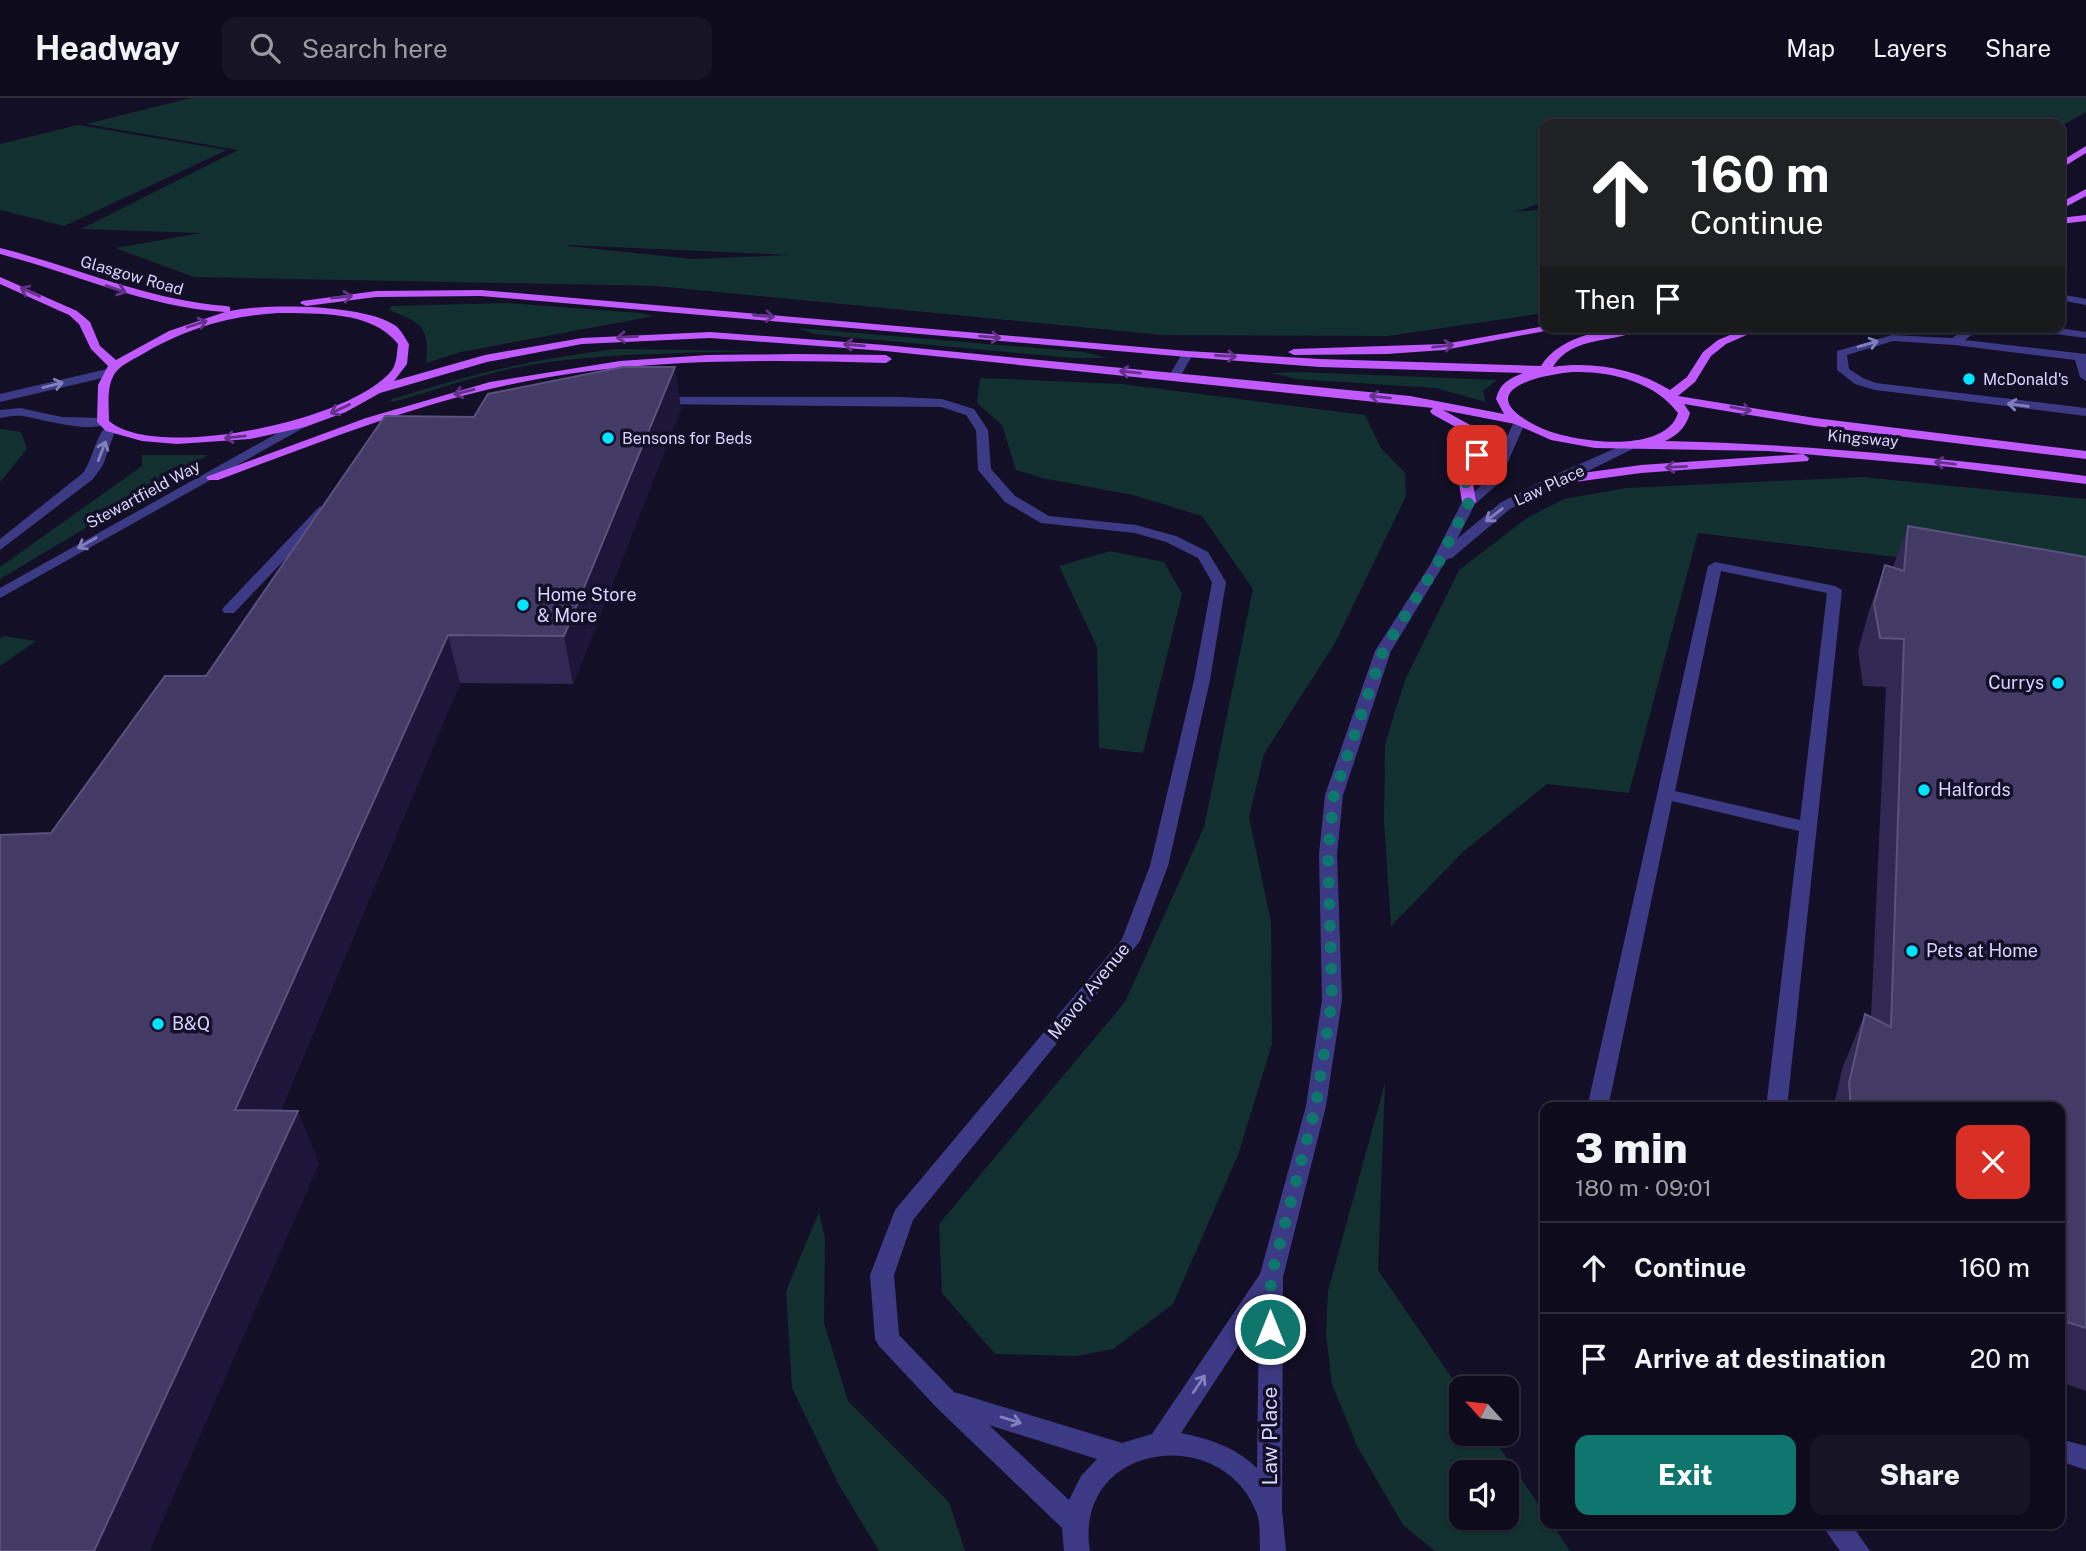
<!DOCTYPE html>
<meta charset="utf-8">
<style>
:root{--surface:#0e0b1c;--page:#171425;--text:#f1f3f6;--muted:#9b9ba3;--line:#2e2b3b;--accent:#0f766e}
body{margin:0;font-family:"Public Sans",sans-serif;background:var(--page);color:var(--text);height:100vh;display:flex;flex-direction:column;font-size:26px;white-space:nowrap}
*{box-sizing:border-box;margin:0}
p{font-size:23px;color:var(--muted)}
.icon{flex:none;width:38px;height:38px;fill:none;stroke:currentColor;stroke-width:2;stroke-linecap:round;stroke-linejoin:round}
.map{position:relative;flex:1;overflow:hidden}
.details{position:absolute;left:1540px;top:1004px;width:525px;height:427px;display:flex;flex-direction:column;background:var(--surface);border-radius:14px;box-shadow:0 2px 5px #0004,0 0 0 2px var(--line)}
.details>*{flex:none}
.top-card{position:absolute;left:1540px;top:21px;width:525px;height:214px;border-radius:14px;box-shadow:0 2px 5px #0004,0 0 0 2px var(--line);background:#202124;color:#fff;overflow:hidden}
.needle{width:46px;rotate:297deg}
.tools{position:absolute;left:1449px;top:1278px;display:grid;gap:14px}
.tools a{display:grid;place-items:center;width:70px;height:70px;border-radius:14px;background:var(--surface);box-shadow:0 2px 5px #0004,0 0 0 2px var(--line);font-size:35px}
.pin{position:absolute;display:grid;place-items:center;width:60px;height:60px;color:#fff;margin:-30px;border-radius:14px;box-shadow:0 4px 10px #0006}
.me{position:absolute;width:77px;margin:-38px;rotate:0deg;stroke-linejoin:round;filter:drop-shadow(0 0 5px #0008)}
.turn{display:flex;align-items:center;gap:24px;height:147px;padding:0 35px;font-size:32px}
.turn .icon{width:91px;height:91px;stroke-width:2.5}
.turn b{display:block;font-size:49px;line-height:60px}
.then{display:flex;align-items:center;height:66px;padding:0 35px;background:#0003;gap:14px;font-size:26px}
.round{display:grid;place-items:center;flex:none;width:74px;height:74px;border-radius:14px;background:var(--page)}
.summary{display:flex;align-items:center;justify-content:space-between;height:119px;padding:0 35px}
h1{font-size:42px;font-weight:800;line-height:52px}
.button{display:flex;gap:14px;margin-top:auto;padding:14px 35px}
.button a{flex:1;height:80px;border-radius:14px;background:var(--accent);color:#fff;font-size:28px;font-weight:800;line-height:80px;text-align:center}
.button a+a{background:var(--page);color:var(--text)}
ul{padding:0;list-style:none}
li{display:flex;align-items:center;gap:21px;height:91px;padding:0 35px;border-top:2px solid var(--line)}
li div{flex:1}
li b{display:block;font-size:26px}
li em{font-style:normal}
header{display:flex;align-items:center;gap:42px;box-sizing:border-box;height:98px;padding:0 35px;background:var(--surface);border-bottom:2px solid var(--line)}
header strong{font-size:33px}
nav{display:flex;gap:38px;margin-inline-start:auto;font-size:24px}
.search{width:490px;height:63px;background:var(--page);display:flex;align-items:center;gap:18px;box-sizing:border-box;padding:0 24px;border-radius:14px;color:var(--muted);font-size:26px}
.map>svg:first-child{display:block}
.green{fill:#12302f;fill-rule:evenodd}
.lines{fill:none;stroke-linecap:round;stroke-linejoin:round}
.minor{fill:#3d3a85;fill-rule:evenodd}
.major{fill:#c25bff;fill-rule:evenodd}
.wall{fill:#312854}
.shaded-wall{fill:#1d163a}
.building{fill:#433a66;stroke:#5a527e;stroke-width:2}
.oneway{stroke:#623188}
.oneway2{stroke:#837fbc}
.route{stroke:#0f766e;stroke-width:12;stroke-dasharray:0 21.6}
.poi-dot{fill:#00e5ff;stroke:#130f26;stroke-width:2.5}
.labels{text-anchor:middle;stroke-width:7;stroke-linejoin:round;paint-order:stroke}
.far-street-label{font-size:16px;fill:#d9d4ff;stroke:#130f26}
.far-poi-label{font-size:16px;fill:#d9d4ff;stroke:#130f26;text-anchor:start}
.poi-label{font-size:18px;fill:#d9d4ff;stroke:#130f26;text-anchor:start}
.street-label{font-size:18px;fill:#d9d4ff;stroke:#130f26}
.near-street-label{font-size:21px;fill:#d9d4ff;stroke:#130f26}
</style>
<header>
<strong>Headway</strong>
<div class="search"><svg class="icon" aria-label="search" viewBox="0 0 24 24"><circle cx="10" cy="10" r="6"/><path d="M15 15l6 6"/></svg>Search here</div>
<nav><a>Map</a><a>Layers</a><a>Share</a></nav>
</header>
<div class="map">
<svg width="2086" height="1453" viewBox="0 0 2086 1453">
<rect width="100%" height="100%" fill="#130f26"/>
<path class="green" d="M191 0H2086V14L2060 29V26H1545V104L1514 114 1545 111V215L1388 238 1162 237 656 188 194 179 115 150 201 135 81 131 238 52 86 26ZM568 148V147L790 157 693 161Z
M78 27 227 52 64 128 0 112V46Z
M508 205 640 215 654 218 461 254 426 265C430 228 421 225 389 212L392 208Z
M798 230 1084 254 1107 260H1072L814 236Z
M617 251 758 253C688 255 618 255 549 264 495 271 444 289 393 304L390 302C465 277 538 260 617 251Z
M1298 274 1474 281 1497 282 1483 293 1486 304 1435 290 1297 281 1271 275Z
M980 280 1122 286 1365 317 1381 350 1405 375 1406 398 1335 545 1264 656 1249 719 1271 824 1272 946 1238 1057 1173 1206 1113 1251 1076 1258 995 1256 942 1195 939 1126 1125 904 1204 729 1253 491 1202 418 1133 397 1042 380 1016 372 1002 327 977 305Z
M0 331 21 334 27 351 0 384Z
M142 357H208L0 481V469L142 368Z
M1862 379 2086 401V482L1698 435 1629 695 1547 686 1464 753 1391 828 1384 724 1385 646 1405 582 1459 472 1527 420 1564 401 1626 390Z
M1110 453 1164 464 1182 496 1143 655 1099 650 1097 549 1059 468Z
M4 538 36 543 0 568V540Z
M1385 985 1378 1172 1461 1293V1335H1490L1545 1416V1426H1552L1570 1453H1435L1403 1427 1357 1348 1332 1286 1326 1237 1328 1193ZM1461 1374H1507V1419H1461Z
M819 1114 825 1140 824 1225 848 1303 949 1404 965 1453H879L839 1387 792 1290 786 1193Z"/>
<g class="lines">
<path class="minor" d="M2060 196 2086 201V207L2060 202Z
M1969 229H1982L1965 242 2086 256V283L2080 279 2075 262 1954 247 1893 243 1847 257 1849 271 1863 280 1876 285 2086 310V318L1875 292 1855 286 1837 272V253L1892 237 1952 240Z
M2019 229H2052L2086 234V240L2024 232Z
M1183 254 1193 256 1179 281H1171L1169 278Z
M107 271 113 275 111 278 0 304V296Z
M657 299H899L942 301 974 311 988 332 991 371 1015 398 1049 418 1136 427 1176 438 1208 454 1226 484 1210 582 1168 768 1140 843 913 1122 894 1177 899 1237 954 1294 1122 1345 1152 1336 1260 1176 1306 1008 1322 902 1319 756 1325 697 1375 553 1430 467 1462 404 1485 384 1516 320 1520 319 1526 323 1498 386 1475 406 1457 441 1500 405 1548 380 1632 343 1637 342 1643 346 1510 411 1452 460 1447 461 1391 553 1343 697 1337 756 1342 902 1326 1008 1283 1179 1282 1412 1286 1453H1260C1259 1441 1261 1427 1257 1416 1223 1323 1072 1345 1090 1453H1064L1062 1430 937 1310 879 1248 875 1241 870 1177 895 1112 1122 841 1150 768 1194 582 1212 484 1198 460 1166 444 1135 435 1041 425 1005 404 978 372 976 332 966 317 941 309 653 306 651 303ZM1259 1216 1257 1370C1235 1349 1210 1341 1181 1335ZM989 1327 1097 1361 1081 1378 1069 1402Z
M20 310 62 319 103 320 109 324C92 337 43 321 22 318 15 317 7 319 0 320V312Z
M301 322 305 323V329L0 500V490Z
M110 326 116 330 103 367 93 381 0 452V441L83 375C93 362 96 333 110 326Z
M324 408 329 409V415L234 515H224L222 512 224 509 319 409Z
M1715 464 1835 488 1842 492 1787 1010H1766L1799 733 1672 703 1608 1010H1587L1708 468ZM1721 473 1827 495 1800 722 1675 693Z
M2060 1341 2086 1348V1372L2060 1363Z
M1821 1426H1851L1870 1453H1840Z"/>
<path class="major" d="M2086 48V55L2060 71V64Z
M2086 91V98L2060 112V105Z
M2086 117V123L2060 126V120Z
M0 150C76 169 147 202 226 208L230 209V213C266 205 366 206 396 228 401 232 405 240 409 246L407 266 394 283 485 257 582 240 710 234 885 247 1410 298 1504 316 1496 301C1500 285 1509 281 1523 275L1320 269 1187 259 481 198 376 199 306 208 300 205 302 203 376 193 481 192 1187 253 1320 261 1541 268C1560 236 1613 229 1646 229 1619 246 1572 236 1553 269 1592 263 1636 271 1670 292L1687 279 1703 254 1718 242 1749 229H1765L1726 246 1711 258 1695 284 1678 298 1815 320 2086 353V361L1815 328 1684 306 1690 315C1686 329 1678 337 1665 343 1806 346 1946 360 2086 378V386L1951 369 1768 353 1595 350 1551 342 1515 326 1443 312 1472 328 1483 347V357L1472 379 1476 404 1469 408 1462 404 1458 379 1471 357V347L1463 333 1432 316 1430 313 1433 310 885 253 710 240 582 246 487 264 380 295 346 314 305 329 250 341 177 346 142 343 106 333 97 324 98 287 108 268 91 251 79 226 69 217 0 186V179L77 213 90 224 100 248 116 262 169 233 225 214C146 209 76 176 0 156ZM278 215C318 216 371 212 398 246 397 254 397 265 392 272 354 322 157 364 109 323 109 308 106 289 115 275 121 267 132 262 141 257 184 231 228 218 278 215ZM1574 274C1611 273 1655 284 1678 315 1665 358 1569 344 1539 329 1469 295 1534 277 1574 274Z
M1545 228 1566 229 1444 252 1387 256 1294 257 1288 254 1294 251 1444 246Z
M797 256 886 257 892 261 886 265C753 261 620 260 490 291 397 313 307 349 218 382H208L206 379 366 320 490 284 620 263 708 257Z
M1803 356 1809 360 1808 363 1641 375 1553 387 1546 383 1553 379 1641 367Z"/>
</g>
<path class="wall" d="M681 311 573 586 460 585 280 1013 319 1065 149 1453H0L51 735 206 578 474 319Z
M1908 428 2086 459V1293L2060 1284V1010H1833L1843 968 1865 916 1871 919 1886 589 1863 588 1858 553 1869 513 1885 467 1893 469Z"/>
<path class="shaded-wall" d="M675 269 681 311 573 586 564 538Z
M448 537 460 585 258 1064 235 1012Z
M298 1013 319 1065 149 1453H94Z"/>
<path class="building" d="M623 269H675L564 538 448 537 235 1012 298 1013 94 1453H0V737L51 735 165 578H206L385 318 474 319 488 296Z
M1908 428 2086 459V1230L2060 1222V1010H1851L1849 985 1865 916 1891 929 1904 541 1880 540 1874 506 1885 467 1904 473Z"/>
<defs><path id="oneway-shaft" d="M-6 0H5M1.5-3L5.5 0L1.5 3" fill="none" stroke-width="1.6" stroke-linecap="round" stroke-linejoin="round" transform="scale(1.75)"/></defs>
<g class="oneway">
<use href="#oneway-shaft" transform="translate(116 191) rotate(19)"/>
<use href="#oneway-shaft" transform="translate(30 194) rotate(-156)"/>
<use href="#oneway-shaft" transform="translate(342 199) rotate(-6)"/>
<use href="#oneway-shaft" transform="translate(764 218) rotate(5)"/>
<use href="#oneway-shaft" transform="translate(197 226) rotate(-18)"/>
<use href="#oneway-shaft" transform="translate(627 239) rotate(177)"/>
<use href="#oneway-shaft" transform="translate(990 239) rotate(5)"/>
<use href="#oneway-shaft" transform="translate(854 247) rotate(-175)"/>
<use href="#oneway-shaft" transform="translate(1443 248) rotate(-6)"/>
<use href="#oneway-shaft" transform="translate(1226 258) rotate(3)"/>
<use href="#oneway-shaft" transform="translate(1130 274) rotate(-174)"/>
<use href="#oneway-shaft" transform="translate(464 294) rotate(166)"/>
<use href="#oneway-shaft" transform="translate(1380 299) rotate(-174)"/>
<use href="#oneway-shaft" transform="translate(340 311) rotate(155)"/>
<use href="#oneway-shaft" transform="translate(1741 311) rotate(11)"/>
<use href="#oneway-shaft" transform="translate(235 339) rotate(174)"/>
<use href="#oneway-shaft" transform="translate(1945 365) rotate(-174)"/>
<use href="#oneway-shaft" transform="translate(1676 369) rotate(177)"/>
</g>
<g class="oneway2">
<use href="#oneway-shaft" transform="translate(1868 246) rotate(-16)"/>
<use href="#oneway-shaft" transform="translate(53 287) rotate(-14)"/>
<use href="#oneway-shaft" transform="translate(2018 307) rotate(-173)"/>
<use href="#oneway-shaft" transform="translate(102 353) rotate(-69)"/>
<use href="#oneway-shaft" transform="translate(1494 417) rotate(142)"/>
<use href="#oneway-shaft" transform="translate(87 445) rotate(150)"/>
<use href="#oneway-shaft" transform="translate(1199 1286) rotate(-56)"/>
<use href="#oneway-shaft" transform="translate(1011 1322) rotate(17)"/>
</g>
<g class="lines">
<path class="route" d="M1270 1231 1271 1179 1316 1007 1332 902 1328 756 1334 697 1383 553 1437 467 1469 404 1465 379 1477 357"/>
</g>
<g class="poi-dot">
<circle cx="1969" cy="281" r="7"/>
<circle cx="608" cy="340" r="7"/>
<circle cx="523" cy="507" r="7"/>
<circle cx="2058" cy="585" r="7"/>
<circle cx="1924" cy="692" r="7"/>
<circle cx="1912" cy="853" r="7"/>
<circle cx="158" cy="926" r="7"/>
</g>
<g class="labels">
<g class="far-street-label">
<text transform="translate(132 177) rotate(16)" y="6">Glasgow Road</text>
<text transform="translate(1863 340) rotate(5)" y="6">Kingsway</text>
<text transform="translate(1549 387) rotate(-25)" y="6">Law Place</text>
<text transform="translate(143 396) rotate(-28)" y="6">Stewartfield Way</text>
</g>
<g class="far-poi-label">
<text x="1983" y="287">McDonald's</text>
<text x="622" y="346">Bensons for Beds</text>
</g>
<g class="poi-label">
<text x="537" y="503">Home Store<tspan x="537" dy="21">&amp; More</tspan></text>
<text x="2044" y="591" text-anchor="end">Currys</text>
<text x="1938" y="698">Halfords</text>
<text x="1926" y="859">Pets at Home</text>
<text x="172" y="932">B&amp;Q</text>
</g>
<g class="street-label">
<text transform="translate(1089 893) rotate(-51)" y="6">Mavor Avenue</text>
</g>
<g class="near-street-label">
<text transform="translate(1270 1338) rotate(-90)" y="7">Law Place</text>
</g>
</g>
</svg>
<div class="tools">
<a><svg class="needle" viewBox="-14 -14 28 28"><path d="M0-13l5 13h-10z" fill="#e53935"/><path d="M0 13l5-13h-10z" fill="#9b9ba3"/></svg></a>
<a><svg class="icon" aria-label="sound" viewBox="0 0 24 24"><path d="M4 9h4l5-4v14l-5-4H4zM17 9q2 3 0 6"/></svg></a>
</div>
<div class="pin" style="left:1477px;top:357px;background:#d93025"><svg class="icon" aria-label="arrive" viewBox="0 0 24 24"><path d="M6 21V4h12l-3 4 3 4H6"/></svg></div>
<svg class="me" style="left:1270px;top:1231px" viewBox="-20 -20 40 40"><circle r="17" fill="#0f766e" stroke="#fff" stroke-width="3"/><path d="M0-11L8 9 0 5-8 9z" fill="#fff"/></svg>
<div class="top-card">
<div class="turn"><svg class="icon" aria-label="ahead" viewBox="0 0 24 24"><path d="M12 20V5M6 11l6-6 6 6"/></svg><div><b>160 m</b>Continue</div></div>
<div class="then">Then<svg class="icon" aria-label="arrive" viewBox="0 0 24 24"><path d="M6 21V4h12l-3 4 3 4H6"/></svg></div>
</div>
<section class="details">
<div class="summary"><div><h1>3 min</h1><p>180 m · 09:01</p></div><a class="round" style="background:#d93025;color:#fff"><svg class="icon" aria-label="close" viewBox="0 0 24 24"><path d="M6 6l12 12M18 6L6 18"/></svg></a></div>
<ul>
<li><svg class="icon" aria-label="ahead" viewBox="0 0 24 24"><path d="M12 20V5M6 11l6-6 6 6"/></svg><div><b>Continue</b></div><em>160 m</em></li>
<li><svg class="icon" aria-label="arrive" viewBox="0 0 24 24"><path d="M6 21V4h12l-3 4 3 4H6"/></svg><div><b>Arrive at destination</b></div><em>20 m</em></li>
</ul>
<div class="button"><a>Exit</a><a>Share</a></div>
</section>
</div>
